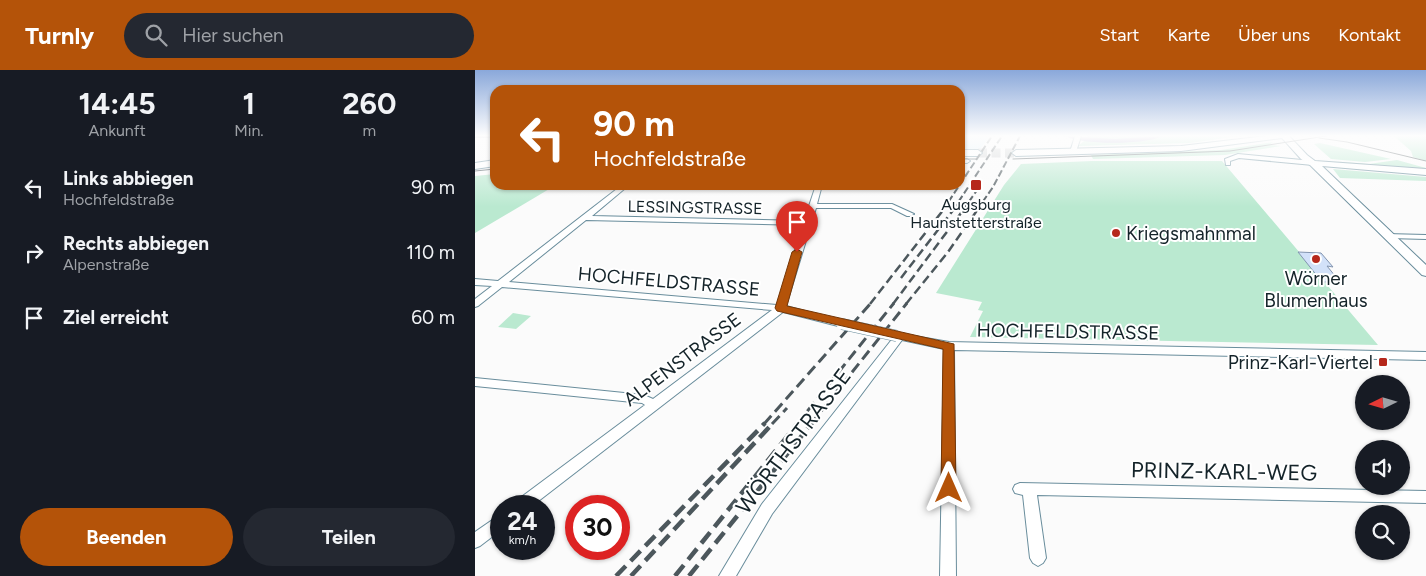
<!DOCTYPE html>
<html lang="de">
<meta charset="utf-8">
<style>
:root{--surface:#171b24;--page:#242831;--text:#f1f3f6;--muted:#9ea1a6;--accent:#b45309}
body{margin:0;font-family:Figtree,sans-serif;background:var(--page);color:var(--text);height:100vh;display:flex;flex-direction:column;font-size:19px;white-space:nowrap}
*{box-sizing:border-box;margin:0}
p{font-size:16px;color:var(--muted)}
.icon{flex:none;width:28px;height:28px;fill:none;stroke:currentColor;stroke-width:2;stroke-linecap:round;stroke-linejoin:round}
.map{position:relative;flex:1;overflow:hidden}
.side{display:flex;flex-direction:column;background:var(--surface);width:475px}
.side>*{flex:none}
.top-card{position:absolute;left:15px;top:15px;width:475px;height:105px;border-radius:15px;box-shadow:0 1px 4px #0004;background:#b45309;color:#fff;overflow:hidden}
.needle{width:32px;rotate:265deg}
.controls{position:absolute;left:880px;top:305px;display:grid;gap:10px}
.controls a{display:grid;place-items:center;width:55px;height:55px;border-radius:50%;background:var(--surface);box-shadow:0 1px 4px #0004;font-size:25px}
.speed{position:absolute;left:15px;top:425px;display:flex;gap:10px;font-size:25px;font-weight:700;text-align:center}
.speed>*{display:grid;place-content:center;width:65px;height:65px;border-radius:50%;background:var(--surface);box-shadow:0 1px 4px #0004;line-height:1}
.speed small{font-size:12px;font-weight:400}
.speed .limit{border:8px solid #d22;background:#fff;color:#111}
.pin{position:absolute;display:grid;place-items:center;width:42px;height:42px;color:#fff;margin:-51px -21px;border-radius:50% 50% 50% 0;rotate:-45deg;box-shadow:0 0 5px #0007}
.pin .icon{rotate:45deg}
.me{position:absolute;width:55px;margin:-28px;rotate:0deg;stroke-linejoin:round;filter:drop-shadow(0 0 4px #0008)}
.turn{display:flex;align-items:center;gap:18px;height:105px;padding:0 20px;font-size:22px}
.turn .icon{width:65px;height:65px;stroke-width:2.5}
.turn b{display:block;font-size:35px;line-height:42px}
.eta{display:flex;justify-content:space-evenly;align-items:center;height:85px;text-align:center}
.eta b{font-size:30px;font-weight:700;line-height:35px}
.button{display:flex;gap:10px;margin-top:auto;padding:10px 20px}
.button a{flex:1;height:58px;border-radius:30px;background:var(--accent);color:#fff;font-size:20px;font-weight:700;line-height:58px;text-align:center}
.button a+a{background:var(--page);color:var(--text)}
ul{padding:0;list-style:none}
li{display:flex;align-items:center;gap:15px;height:65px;padding:0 20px}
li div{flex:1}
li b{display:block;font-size:19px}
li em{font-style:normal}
header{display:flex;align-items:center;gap:30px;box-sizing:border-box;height:70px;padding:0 25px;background:var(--accent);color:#fff}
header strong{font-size:24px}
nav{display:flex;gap:28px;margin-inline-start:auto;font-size:18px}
.search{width:350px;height:45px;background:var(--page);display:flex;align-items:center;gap:12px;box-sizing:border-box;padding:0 18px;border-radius:28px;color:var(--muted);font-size:19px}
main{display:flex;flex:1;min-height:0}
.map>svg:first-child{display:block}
.built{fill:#e0f3fb}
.green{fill:#bae9d0}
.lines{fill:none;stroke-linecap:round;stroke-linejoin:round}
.stream{stroke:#747396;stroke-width:2}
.canal{fill:#9d95c5;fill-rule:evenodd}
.building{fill:#d2e1f9;stroke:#8294af}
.secondary-tunnel{stroke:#cdd0d1;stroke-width:9;stroke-dasharray:9 4.5;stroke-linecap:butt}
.street-casing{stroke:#698d9c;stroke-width:2}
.secondary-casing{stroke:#698d9c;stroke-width:2}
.street{fill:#fff;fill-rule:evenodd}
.secondary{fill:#fff;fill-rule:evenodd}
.tram{stroke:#4c575c;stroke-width:1}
.rail-far3{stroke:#4c575c;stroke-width:2;stroke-dasharray:7 3;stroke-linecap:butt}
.rail-far2{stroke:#4c575c;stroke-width:2.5;stroke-dasharray:9 4.5;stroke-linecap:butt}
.rail-far1{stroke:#4c575c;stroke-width:3;stroke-dasharray:11 5.5;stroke-linecap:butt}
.rail{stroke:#4c575c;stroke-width:4.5;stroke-dasharray:14 7;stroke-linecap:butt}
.street-bridge-casing{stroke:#698d9c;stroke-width:12;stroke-linecap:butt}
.street-bridge{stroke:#fff;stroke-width:11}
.route{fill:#b45309;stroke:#753606}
.poi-dot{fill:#b6281c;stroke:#fff;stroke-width:2}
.labels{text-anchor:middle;stroke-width:4;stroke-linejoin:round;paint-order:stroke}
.far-poi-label{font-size:16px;fill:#142329;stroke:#fff}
.far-street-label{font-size:16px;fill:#142329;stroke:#fff}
.poi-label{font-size:19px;fill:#142329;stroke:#fff;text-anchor:start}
.street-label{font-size:19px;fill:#142329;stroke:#fff}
.near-street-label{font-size:22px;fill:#142329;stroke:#fff}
</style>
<header>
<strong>Turnly</strong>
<div class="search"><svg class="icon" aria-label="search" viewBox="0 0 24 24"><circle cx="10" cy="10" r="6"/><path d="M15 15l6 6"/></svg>Hier suchen</div>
<nav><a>Start</a><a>Karte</a><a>Über uns</a><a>Kontakt</a></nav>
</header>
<main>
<section class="side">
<div class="eta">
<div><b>14:45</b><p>Ankunft</p></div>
<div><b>1</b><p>Min.</p></div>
<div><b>260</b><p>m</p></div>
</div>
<ul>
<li><svg class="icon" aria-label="left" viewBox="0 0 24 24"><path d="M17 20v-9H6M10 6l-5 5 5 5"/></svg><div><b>Links abbiegen</b><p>Hochfeldstraße</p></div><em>90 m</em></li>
<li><svg class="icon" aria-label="right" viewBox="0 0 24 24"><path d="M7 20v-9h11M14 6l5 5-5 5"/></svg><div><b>Rechts abbiegen</b><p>Alpenstraße</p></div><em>110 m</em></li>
<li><svg class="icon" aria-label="arrive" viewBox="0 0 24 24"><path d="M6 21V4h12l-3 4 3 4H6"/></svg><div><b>Ziel erreicht</b></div><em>60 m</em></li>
</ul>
<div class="button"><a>Beenden</a><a>Teilen</a></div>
</section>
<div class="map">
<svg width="951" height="506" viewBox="0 0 951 506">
<rect width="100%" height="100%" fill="#fbfbfb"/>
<path class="built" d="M485 66H515L505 79 485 80Z"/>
<path class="green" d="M615 66H764L715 73 603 76Z
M919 66H951V91L938 87 936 81Z
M798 72 794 75 806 76 750 85 618 89 616 85 746 80Z
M845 73 916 89 890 92 856 89 839 74Z
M922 90 951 98V100L855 91 894 94Z
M617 91H747L903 275 495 267 508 241 503 240 507 232 461 223 529 115 546 94Z
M858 99 951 107V111L865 108Z
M20 104V115H81L0 163V106Z
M38 243 56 246 41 259 23 257Z"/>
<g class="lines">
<path class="stream" d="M0 67H20"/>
<path class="canal" d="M591 66 640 69 687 66C673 75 604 75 591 66Z"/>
</g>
<path class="building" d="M823 182 846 183 858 197 852 196 865 212H847Z"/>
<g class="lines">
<path class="secondary-tunnel" d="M503 83H541"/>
<defs>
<path id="street" d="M600 66H606L601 82 598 84 595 82Z
M763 84 838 91 841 93 838 95 764 88 755 91V95H751L750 89Z
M485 89H492L495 91 492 93H485Z
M147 115H154L117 146 329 151 341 115H347L342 134H417L439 144 435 146H432L416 138H341L311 236 371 252 372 254 371 256 367 257 308 242 57 436H39L41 431 170 335 167 333 0 316V308L169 325 178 329 297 240 27 217 3 236 0 237V229L17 216 0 215V209L23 211ZM111 150 328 155 302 235 34 212Z
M911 164 951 165V169L914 168 910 166Z
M422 263 474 272 951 282V290L479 280 481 506H465L469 279 427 270 297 444 261 506H244L287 434 418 268 417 266 418 264Z
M545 413 951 421V433L562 425 571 488 568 493 563 496 558 493 555 488 548 425 540 423 538 419 540 415Z
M26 444V460L5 476 0 478V462Z"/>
<path id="secondary" d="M791 66H814L832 85 840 91 951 99V105L847 96 951 195V206L947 205 835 95 826 89 807 68 706 81 541 86 537 83 541 80 706 76Z
M485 80H503L507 83 503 86H485Z
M20 90V96L0 99V93Z"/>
</defs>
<use href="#street" class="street-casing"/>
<use href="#secondary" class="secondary-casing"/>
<use href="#street" class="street"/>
<use href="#secondary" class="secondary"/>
<path class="tram" d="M844 68 872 72 951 91
M485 89H501
M538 89 755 81 851 66
M0 101 20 99"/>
<path class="rail-far3" d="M468 140 517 66
M478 140 527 66
M488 140 505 116
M502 140 518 117 545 66"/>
<path class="rail-far2" d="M426 208 479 139
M395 234 469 139
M418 234 489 139
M431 234 473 182 503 139"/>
<path class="rail-far1" d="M289 354 396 233
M297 354 312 338
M322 354 419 233
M336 354 432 233"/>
<path class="rail" d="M141 506 290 353
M156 506 298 353
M200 506 323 353
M214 506 337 353"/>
<defs>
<path id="street-bridge" d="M367 254 422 266"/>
</defs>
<use href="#street-bridge" class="street-bridge-casing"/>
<use href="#street-bridge" class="street-bridge"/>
</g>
<linearGradient id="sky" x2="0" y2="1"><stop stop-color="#8aa8da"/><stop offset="0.48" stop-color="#fdfdfd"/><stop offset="1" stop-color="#fdfdfd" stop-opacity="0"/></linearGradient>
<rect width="951" height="137" fill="url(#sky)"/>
<path class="route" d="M322 179 327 182 312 236 479 274 481 418 479 423 474 425 468 423 466 418 468 279 302 241 300 238 317 182Z"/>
<g class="poi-dot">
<rect x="495" y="109" width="12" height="12" rx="2.5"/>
<circle cx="641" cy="163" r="5"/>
<circle cx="841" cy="189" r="5"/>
<rect x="903" y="287" width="10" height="10" rx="2.5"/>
</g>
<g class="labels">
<g class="far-poi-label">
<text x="501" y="140">Augsburg<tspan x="501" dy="18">Haunstetterstraße</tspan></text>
</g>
<g class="far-street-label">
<text transform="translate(220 137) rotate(1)" y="6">LESSINGSTRASSE</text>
</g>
<g class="poi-label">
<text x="651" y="170">Kriegsmahnmal</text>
<text x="841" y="215" text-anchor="middle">Wörner<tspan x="841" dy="22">Blumenhaus</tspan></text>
<text x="898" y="299" text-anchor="end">Prinz-Karl-Viertel</text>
</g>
<g class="street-label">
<text transform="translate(194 211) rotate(5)" y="7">HOCHFELDSTRASSE</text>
<text transform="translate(593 261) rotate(1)" y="7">HOCHFELDSTRASSE</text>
<text transform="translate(207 289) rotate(-37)" y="7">ALPENSTRASSE</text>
</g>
<g class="near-street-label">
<text transform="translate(318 371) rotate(-53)" y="8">WÖRTHSTRASSE</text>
<text transform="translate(749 401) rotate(1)" y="8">PRINZ-KARL-WEG</text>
</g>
</g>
</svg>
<div class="controls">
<a><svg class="needle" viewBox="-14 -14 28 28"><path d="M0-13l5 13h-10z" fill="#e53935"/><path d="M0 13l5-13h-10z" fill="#9ea1a6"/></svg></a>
<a><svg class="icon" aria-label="sound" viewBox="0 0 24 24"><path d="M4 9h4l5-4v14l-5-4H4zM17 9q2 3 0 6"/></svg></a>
<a><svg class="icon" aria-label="search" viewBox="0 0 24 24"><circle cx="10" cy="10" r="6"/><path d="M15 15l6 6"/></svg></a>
</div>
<div class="speed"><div>24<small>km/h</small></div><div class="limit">30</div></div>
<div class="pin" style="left:322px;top:182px;background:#d93025"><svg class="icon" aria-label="arrive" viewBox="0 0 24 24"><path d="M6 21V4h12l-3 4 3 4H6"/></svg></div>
<svg class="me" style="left:474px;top:418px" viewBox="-20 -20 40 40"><path d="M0-17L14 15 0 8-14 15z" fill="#b45309" stroke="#fff" stroke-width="4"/></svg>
<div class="top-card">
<div class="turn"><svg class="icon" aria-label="left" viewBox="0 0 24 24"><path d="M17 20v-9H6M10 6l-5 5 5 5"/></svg><div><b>90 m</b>Hochfeldstraße</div></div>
</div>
</div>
</main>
